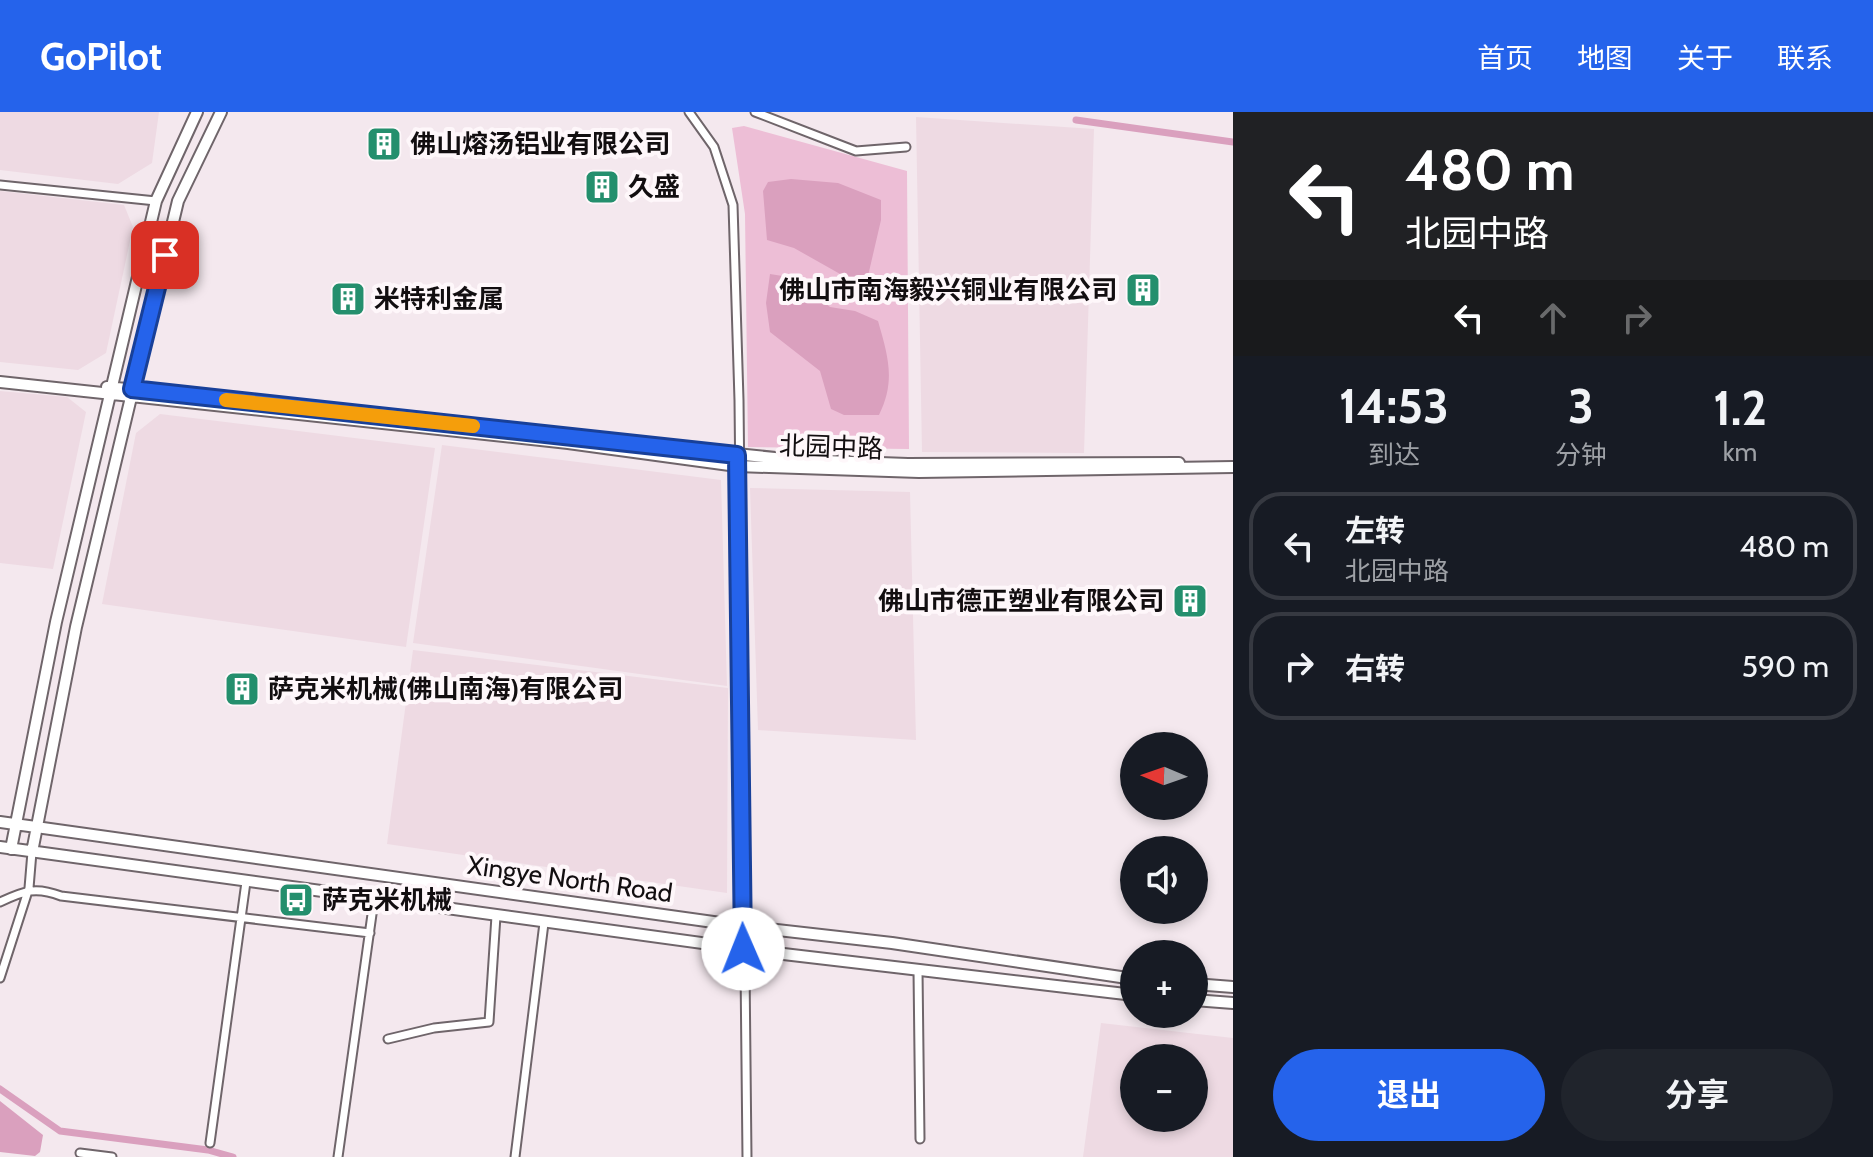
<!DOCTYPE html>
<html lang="zh">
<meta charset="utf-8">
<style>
:root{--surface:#171b24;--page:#20242c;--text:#f1f3f6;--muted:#9ea1a6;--line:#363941;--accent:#2563eb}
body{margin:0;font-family:Cabin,"Noto Sans SC",sans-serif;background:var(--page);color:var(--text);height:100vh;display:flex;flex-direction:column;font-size:30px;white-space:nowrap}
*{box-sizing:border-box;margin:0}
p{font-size:26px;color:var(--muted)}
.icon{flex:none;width:44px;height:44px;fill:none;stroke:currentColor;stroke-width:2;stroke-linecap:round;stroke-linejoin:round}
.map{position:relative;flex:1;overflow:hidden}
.panel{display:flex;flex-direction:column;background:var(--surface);width:640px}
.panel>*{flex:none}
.hud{background:#202124;color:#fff;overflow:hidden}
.needle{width:52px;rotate:272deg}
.controls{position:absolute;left:1120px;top:620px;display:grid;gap:16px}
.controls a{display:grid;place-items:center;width:88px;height:88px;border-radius:50%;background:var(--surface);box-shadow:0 4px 12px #0003;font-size:40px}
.pin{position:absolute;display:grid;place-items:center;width:68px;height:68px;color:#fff;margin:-34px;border-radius:16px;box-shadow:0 4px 12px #0006}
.me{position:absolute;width:88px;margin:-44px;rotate:359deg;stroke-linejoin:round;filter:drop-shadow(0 0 6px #0008)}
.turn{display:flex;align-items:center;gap:28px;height:168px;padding:0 40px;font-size:36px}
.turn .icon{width:104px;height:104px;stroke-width:2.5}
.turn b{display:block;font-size:56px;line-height:68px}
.lanes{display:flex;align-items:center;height:76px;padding:0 40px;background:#0003;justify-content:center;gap:40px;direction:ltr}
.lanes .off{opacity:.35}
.eta{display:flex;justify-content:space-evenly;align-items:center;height:136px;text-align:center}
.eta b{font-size:48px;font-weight:700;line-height:56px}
.primary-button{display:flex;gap:16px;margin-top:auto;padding:16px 40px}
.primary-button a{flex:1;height:92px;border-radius:48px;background:var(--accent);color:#fff;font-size:32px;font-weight:700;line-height:92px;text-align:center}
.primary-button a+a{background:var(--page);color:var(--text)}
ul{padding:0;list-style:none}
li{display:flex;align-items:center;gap:24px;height:108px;margin:0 16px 12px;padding:0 24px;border:4px solid var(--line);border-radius:32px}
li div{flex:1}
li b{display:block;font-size:30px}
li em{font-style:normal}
header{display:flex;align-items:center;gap:48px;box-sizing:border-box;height:112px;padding:0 40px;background:var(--accent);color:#fff}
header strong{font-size:38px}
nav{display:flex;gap:44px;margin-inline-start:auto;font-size:28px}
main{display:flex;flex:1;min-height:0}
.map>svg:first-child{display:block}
.built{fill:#eedae3;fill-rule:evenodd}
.green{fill:#edbed6}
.water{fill:#daa0be}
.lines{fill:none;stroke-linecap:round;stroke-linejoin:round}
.canal{stroke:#daa0be;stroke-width:7}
.street-casing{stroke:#6f656a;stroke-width:11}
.secondary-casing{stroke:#6f656a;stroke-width:14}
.street{stroke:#fff;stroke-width:7}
.secondary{stroke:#fff;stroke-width:10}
.route-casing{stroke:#184099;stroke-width:20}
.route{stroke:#2563eb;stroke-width:14}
.slow{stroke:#f59e0b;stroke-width:14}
.labels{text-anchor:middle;stroke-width:8;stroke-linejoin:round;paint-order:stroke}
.poi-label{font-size:26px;font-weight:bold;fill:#120e10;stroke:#fef7fa;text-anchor:start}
.street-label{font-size:26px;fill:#120e10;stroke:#fef7fa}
</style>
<header>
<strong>GoPilot</strong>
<nav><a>首页</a><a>地图</a><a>关于</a><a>联系</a></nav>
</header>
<main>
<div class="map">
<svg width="1233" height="1045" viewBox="0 0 1233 1045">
<rect width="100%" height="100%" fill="#f4e8ee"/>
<path class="built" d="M0 0H159L152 51 118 72 0 58Z
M916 5 1094 17 1084 341 922 340Z
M0 79 124 93 133 115 106 241 78 258 0 250Z
M0 279 67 285 86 300 53 457 0 451Z
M160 302 435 336 406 535 102 492 136 321Z
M442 333 721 368 727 574 413 531Z
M750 376 910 380 916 628 758 618Z
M413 538 728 576 727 781 387 732Z
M1101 911 1233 926V1045H1083ZM1134 946H1194V1006H1134Z"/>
<path class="green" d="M744 14 907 59 909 337 748 335 745 102 732 16Z"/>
<path class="water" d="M791 67 838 71 881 88V108L868 164 849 167 794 136 767 128 763 79 768 70Z
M770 162 795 166 830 195 855 199 878 209C888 244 896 269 879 303H844L831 297 820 259 770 220 766 191Z
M0 989 43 1023 40 1040 35 1044 0 1040Z"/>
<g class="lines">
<path class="canal" d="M1076 8 1233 30
M0 977 60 1019 208 1038 233 1045"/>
<defs>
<path id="street" d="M689 0 714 35 733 93 739 288 747 1045
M755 0 856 39 906 35
M0 73 156 89
M0 790C24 779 35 774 61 784L370 821
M918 858 920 1027
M0 866 29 776 32 740
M388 927 434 916 489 910 496 804
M210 1031 246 770
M80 1041 112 1045
M338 1045 374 788
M515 1045 544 811"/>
<path id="secondary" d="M0 270 568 331 737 354 919 360 1233 355
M107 275 155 280
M568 325 795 348 908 352 1179 351
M0 710 742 814 892 831 1134 867
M0 735 775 841 1134 883
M11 737 56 510 156 89 197 0
M32 740 76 515 178 89 221 0
M1194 872 1233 875
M1194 888 1233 891"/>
</defs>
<use href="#street" class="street-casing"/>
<use href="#secondary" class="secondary-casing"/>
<use href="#street" class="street"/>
<use href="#secondary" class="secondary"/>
</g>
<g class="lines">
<defs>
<path id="route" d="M165 143 132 277 737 343 743 837"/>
</defs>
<use href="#route" class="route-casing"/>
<use href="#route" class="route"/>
<path class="slow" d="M226 288 473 314"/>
</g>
<defs>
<symbol id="building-square" viewBox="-11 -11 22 22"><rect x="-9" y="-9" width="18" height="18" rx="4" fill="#248f6d" stroke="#fef7fa"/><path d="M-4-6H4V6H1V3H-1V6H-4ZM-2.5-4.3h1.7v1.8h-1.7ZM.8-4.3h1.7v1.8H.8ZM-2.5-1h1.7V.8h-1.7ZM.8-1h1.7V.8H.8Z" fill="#fff"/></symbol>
<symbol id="bus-square" viewBox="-11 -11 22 22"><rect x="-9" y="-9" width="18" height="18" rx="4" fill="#248f6d" stroke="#fef7fa"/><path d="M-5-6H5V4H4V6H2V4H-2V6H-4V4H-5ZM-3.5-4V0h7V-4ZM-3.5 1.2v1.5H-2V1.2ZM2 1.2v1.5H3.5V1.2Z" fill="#fff"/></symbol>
</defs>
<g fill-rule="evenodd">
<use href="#building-square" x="364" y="12" width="40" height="40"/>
<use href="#building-square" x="582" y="55" width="40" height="40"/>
<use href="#building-square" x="1123" y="158" width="40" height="40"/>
<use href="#building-square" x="328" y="167" width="40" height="40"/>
<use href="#building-square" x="1170" y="469" width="40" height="40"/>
<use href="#building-square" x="222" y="557" width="40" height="40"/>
<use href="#bus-square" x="276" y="768" width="40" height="40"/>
</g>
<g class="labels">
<g class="poi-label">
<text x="410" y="41">佛山熔汤铝业有限公司</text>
<text x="628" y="84">久盛</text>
<text x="1117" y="187" text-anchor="end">佛山市南海毅兴铜业有限公司</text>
<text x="374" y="196">米特利金属</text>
<text x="1164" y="498" text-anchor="end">佛山市德正塑业有限公司</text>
<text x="268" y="586">萨克米机械(佛山南海)有限公司</text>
<text x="322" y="797">萨克米机械</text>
</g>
<g class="street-label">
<text transform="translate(831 335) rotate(2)" y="9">北园中路</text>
<text transform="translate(570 767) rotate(8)" y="9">Xingye North Road</text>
</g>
</g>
</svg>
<div class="controls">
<a><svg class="needle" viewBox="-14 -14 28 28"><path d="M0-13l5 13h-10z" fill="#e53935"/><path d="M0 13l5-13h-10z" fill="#9ea1a6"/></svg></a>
<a><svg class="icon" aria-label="sound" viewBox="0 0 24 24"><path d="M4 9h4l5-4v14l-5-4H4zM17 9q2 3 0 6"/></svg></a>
<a>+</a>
<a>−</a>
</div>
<div class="pin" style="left:165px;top:143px;background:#d93025"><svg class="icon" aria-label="arrive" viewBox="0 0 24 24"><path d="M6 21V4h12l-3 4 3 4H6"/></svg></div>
<svg class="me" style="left:743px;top:837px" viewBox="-20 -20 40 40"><circle r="19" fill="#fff"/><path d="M0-13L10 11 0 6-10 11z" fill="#2563eb"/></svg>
</div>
<section class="panel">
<div class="hud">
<div class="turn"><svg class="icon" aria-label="left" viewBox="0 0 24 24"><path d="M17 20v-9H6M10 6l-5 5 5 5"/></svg><div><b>480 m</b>北园中路</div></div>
<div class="lanes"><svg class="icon" aria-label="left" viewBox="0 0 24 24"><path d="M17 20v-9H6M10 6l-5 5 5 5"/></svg><svg class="icon off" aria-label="ahead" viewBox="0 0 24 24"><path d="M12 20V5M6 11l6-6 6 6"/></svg><svg class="icon off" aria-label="right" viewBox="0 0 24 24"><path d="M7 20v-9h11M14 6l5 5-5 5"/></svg></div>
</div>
<div class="eta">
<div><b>14:53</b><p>到达</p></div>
<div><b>3</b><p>分钟</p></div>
<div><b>1.2</b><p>km</p></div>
</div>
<ul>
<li><svg class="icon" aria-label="left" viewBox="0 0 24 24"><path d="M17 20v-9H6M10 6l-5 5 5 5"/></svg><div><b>左转</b><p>北园中路</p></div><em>480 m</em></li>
<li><svg class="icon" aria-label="right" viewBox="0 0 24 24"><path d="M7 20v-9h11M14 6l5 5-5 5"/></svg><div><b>右转</b></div><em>590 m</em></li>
</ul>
<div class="primary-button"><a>退出</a><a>分享</a></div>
</section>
</main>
